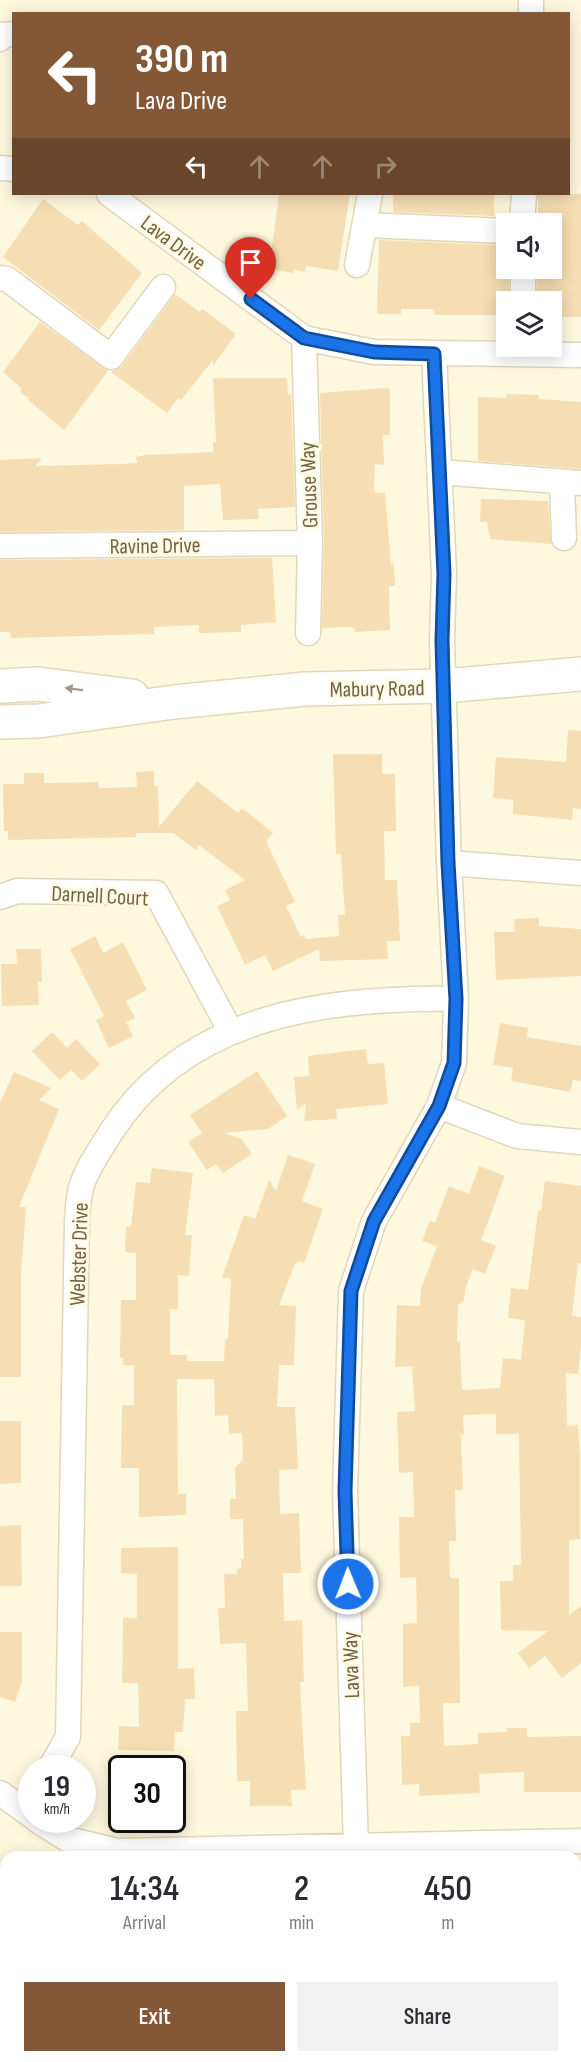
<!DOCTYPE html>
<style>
:root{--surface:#fff;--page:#f2f2f3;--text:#2b2b33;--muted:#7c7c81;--accent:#845836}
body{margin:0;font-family:"Sofia Sans Condensed",sans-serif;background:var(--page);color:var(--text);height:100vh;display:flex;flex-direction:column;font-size:22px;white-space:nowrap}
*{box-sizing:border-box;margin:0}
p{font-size:20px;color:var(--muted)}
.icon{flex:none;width:33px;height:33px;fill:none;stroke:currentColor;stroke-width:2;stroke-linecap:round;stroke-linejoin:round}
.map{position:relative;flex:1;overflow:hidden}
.sheet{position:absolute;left:0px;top:1851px;width:582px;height:212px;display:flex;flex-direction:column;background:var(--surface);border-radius:18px 18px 0 0;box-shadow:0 3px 15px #0003}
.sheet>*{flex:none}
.guide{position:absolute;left:12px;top:12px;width:558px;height:183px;border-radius:0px;box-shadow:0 3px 15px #0003;background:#845836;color:#fff;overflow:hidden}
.buttons{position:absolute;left:496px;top:213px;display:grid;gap:12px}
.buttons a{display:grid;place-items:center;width:66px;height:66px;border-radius:0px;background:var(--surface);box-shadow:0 3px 15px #0003;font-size:30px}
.speed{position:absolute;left:18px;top:1755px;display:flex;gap:12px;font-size:30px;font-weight:700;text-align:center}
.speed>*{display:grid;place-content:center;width:78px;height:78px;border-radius:50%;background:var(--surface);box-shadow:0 3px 15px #0003;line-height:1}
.speed small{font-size:15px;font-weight:400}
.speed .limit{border:3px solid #111;border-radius:9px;background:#fff;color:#111}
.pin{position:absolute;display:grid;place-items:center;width:51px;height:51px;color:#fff;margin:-62px -26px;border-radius:50% 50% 50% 0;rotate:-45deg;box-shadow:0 0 6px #0007}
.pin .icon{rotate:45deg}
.me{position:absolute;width:66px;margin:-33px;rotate:359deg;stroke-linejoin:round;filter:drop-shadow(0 0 4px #0008)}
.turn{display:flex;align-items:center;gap:21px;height:126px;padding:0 24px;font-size:27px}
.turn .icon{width:78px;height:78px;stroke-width:2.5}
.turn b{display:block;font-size:42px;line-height:51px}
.lanes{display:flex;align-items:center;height:57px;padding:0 24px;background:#0003;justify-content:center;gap:30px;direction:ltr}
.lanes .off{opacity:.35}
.eta{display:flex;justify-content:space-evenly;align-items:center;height:102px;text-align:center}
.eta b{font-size:36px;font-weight:600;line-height:42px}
.cta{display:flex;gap:12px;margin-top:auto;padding:12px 24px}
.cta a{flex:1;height:69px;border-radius:0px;background:var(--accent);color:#fff;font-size:24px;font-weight:600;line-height:69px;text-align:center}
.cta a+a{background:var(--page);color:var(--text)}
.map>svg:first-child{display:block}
.building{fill:#f5deb4}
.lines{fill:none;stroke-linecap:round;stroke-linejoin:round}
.minor-casing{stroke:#e2d6ba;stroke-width:27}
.secondary-casing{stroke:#e5d7b4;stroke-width:36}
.minor{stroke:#fff;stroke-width:24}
.secondary{stroke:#fff;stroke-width:33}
.oneway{fill:#a59986}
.route-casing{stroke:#114b97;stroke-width:15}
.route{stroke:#1a73e8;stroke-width:10}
.labels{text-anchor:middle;stroke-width:6;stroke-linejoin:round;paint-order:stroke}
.street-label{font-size:22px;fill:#756245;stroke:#fffbe6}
</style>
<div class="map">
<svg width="581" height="2062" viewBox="0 0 581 2062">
<rect width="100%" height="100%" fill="#fef9de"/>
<path class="building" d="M279 194H350L338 271 306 266 305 272 294 270 293 273 269 269Z
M393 194H494V216L393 212Z
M538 194H581V317H552V302H537V268H552V224H538Z
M43 199 78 225 82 221 142 273 99 330 3 257Z
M379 240 499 245V272H509V302H501V315H434V309H401V314H377Z
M175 294 200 312 202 309 236 334 213 366V360L181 400 178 398 167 413 111 372 122 366Z
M40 322 108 371 64 430 28 400 29 398 20 392 22 389 3 372Z
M213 378H287L288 394H291L295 507 258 509 259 519 223 520 220 484 184 486V530L0 532V460L42 458 36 466 120 464 137 463 136 457 146 455 213 452V442H216Z
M385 388 390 389V435H383L384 465 375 464 374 492 385 493 391 564H394L395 586H389L390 630 355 632V628L347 627 322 628 324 543 320 393Z
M507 394 539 395V399L581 402V469L478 461V397L507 398Z
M481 499 548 501 551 544 490 539 487 522H480Z
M272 558 276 622 241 625V632L199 633V625L154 627V634L11 638 10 632H0V560Z
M568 730 581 731V809L573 808 572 820 513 814V800L493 798 496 757 566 762Z
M333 754H382V774H395L396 831H384L385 880H397L400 941H387L388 959 320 961 319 949 273 971 265 955 245 965 217 906 230 900 225 890 245 880 199 845 196 850 173 833H136V837L8 840V831H4L3 784H24V773H44V783L98 782 99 788 137 787 136 772 154 771V786H158L159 827 197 781 238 813 242 808 273 833 266 841 295 902 286 906 301 937 304 935 306 939 339 936 338 915H345L341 854H336Z
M539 918V926L581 929V976L496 980 494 932H515L514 919Z
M95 936 103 953 123 942 147 990 126 1001 135 1018 126 1022 133 1036 109 1048 96 1020 104 1016 70 949Z
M16 949H41L42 982H38L39 1005 2 1006 1 964H17Z
M500 1023 528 1028 527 1037 581 1046V1081L573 1080 570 1092 511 1081 513 1068 493 1065Z
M52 1032 67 1048 76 1039 100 1064 82 1081 71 1070 60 1080 32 1051Z
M366 1049 368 1064 384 1063 388 1104 336 1109 337 1119 304 1121 306 1103 297 1110 294 1077 309 1076 308 1056Z
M257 1071 287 1116 268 1129 224 1133 242 1139 252 1154 223 1173 216 1164 207 1170 188 1142 202 1133 190 1115Z
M14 1072 51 1088 39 1100 59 1109 19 1207H26L21 1276V1377H0V1103Z
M288 1155 315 1164 302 1201 323 1209 304 1263 298 1261 294 1266 279 1305 296 1306 294 1365H279L277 1407H295L298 1469 279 1470 280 1514 299 1513 301 1573H283L284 1621 302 1620 304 1682H300L306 1790H291L292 1806H250V1781H237L236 1711H248L246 1643 220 1644 218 1608H225L224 1574H237V1569L241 1568V1559H244L243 1519H230V1499H236L235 1468 243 1459 242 1433 229 1434 228 1415 215 1416 214 1379H177L178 1494H186V1515L139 1517V1468H121L122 1405H134V1365H123V1358H120L121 1300H136V1253L125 1252 126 1226 131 1227 136 1182 150 1183 152 1168 193 1173 185 1235H192L189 1276 178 1275V1309H170V1355H187V1361H224L225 1339H228L231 1278H222L244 1215 255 1219 269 1180 276 1191Z
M479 1166 505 1176 481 1240 496 1246 485 1274 473 1269 465 1290 464 1301 458 1305 457 1342H460L462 1390 500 1388 503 1358 521 1360 525 1320 508 1318 511 1288 528 1290 538 1211H541L545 1181 581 1186V1263H578L572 1316 581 1317V1345L578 1374 566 1373 567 1426 578 1425 580 1456V1539L569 1540V1615L581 1606V1663L562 1678 545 1656 529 1668 518 1653 548 1631 501 1630 500 1581H513V1565H521L519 1434H496V1414L463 1415 464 1435H461L463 1490H455L456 1541H449L450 1578H459L460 1703H443L444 1746 478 1744V1733L507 1732V1728H527V1737L581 1736V1792H524V1772L479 1774 480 1793 419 1796V1784L402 1785 401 1736H410V1723H420L419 1686 403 1687V1624L417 1623 416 1577 400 1578 399 1517H414L413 1472 399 1473 397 1412 415 1411 412 1366 395 1367 397 1305 420 1306 421 1289 437 1246 422 1241 430 1221 435 1223 449 1186 469 1194Z
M0 1421H21V1483L0 1484Z
M21 1525 22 1586H0V1526Z
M178 1547V1669L194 1668 195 1699H185L183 1732H175L174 1751 118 1750 119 1726 139 1727 138 1683H122L123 1618H137V1574L121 1573V1548Z
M0 1632H22V1682L15 1702 0 1697Z"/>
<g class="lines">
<defs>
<path id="minor" d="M531 14V0
M0 39V35L14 34
M0 168 14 169
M109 194 304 338 374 352 581 355
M522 224 524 194
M365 225 507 231
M357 265 370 194
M523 268V302
M0 278 7 279 111 357 163 287
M304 338 310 543 308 633
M440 472 581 483
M562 482 564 538
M0 546 310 543
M449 863 581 873
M0 897 17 891 156 893 230 1030
M439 1106 517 1136 581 1142
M50 1768 68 1737 77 1220C78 1209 78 1198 81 1188 86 1169 101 1149 111 1132 187 1014 327 997 456 999
M0 1793 32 1816
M37 1820 67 1839 117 1851 581 1841
M356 1847 345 1491 351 1291 374 1221 439 1106 454 1063 456 999 449 863 442 641 444 574 434 354"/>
<path id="secondary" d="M0 686 38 684 132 696
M0 722 39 721 174 702 305 689 444 686 581 674"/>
</defs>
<use href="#minor" class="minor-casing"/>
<use href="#secondary" class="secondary-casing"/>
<use href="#minor" class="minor"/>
<use href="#secondary" class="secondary"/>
</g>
<defs><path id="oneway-solid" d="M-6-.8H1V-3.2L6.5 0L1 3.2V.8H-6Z" transform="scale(1.5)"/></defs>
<use class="oneway" href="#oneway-solid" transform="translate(74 689) rotate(-173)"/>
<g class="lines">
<defs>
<path id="route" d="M251 299 304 338 374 352 434 354 444 574 442 640 448 863 456 999 454 1063 439 1106 374 1221 351 1291 345 1491 348 1584"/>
</defs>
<use href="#route" class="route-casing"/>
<use href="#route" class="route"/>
</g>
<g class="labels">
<g class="street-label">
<text transform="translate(174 242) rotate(37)" y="8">Lava Drive</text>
<text transform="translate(308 485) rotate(-92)" y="8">Grouse Way</text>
<text transform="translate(155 545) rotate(-1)" y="8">Ravine Drive</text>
<text transform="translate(377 688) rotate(-1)" y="8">Mabury Road</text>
<text transform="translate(100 895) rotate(3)" y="8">Darnell Court</text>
<text transform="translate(78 1254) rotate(-88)" y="8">Webster Drive</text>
<text transform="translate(350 1665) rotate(-92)" y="8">Lava Way</text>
</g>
</g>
</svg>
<div class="buttons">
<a><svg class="icon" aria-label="sound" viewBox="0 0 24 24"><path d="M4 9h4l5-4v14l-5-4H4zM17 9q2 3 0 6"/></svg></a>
<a><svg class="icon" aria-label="layers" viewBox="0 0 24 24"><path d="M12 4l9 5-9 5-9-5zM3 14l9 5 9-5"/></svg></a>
</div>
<div class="speed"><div>19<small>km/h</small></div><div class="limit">30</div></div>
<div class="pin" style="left:251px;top:299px;background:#d93025"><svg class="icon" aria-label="arrive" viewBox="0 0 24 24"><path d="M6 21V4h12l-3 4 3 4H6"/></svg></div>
<svg class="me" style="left:348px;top:1584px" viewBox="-20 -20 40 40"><circle r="17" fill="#1a73e8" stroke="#fff" stroke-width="3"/><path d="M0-11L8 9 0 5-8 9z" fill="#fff"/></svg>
<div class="guide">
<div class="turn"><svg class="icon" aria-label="left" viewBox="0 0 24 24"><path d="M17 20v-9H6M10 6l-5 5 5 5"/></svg><div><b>390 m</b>Lava Drive</div></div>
<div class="lanes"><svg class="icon" aria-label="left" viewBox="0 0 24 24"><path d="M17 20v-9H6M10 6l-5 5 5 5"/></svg><svg class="icon off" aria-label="ahead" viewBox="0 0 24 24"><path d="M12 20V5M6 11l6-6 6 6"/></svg><svg class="icon off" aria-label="ahead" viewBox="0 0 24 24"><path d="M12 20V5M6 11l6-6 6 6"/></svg><svg class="icon off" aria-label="right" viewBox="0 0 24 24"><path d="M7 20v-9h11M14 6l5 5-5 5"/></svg></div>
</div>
<section class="sheet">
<div class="eta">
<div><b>14:34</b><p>Arrival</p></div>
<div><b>2</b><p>min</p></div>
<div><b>450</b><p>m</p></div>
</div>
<div class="cta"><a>Exit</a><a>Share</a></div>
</section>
</div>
